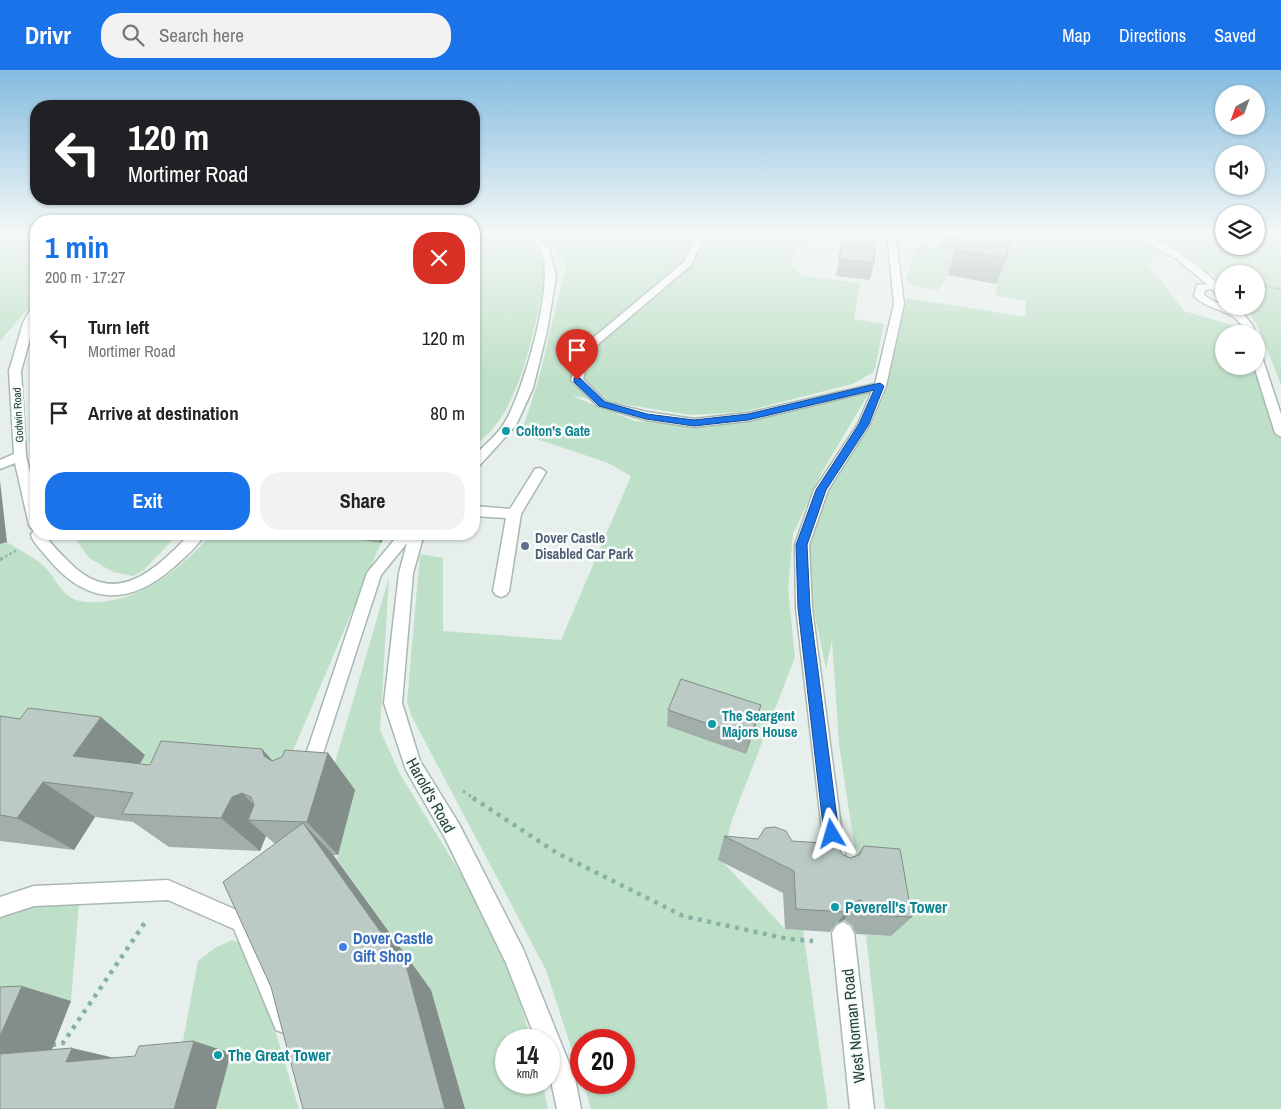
<!DOCTYPE html>
<meta charset="utf-8">
<style>
:root{--surface:#fff;--page:#f2f2f2;--text:#222;--muted:#767676;--accent:#1a73e8}
body{margin:0;font-family:"Archivo Narrow",sans-serif;background:var(--page);color:var(--text);height:100vh;display:flex;flex-direction:column;font-size:19px;white-space:nowrap}
*{box-sizing:border-box;margin:0}
p{font-size:16px;color:var(--muted)}
.icon{flex:none;width:28px;height:28px;fill:none;stroke:currentColor;stroke-width:2;stroke-linecap:round;stroke-linejoin:round}
.map{position:relative;flex:1;overflow:hidden}
.details{position:absolute;left:30px;top:145px;width:450px;height:325px;display:flex;flex-direction:column;background:var(--surface);border-radius:20px;box-shadow:0 1px 4px #0004}
.details>*{flex:none}
.guide{position:absolute;left:30px;top:30px;width:450px;height:105px;border-radius:20px;box-shadow:0 1px 4px #0004;background:#202124;color:#fff;overflow:hidden}
.needle{width:32px;rotate:221deg}
.buttons{position:absolute;left:1215px;top:15px;display:grid;gap:10px}
.buttons a{display:grid;place-items:center;width:50px;height:50px;border-radius:50%;background:var(--surface);box-shadow:0 1px 4px #0004;font-size:25px}
.speed{position:absolute;left:495px;top:959px;display:flex;gap:10px;font-size:25px;font-weight:700;text-align:center}
.speed>*{display:grid;place-content:center;width:65px;height:65px;border-radius:50%;background:var(--surface);box-shadow:0 1px 4px #0004;line-height:1}
.speed small{font-size:12px;font-weight:400}
.speed .limit{border:8px solid #d22;background:#fff;color:#111}
.pin{position:absolute;display:grid;place-items:center;width:42px;height:42px;color:#fff;margin:-51px -21px;border-radius:50% 50% 50% 0;rotate:-45deg;box-shadow:0 0 5px #0007}
.pin .icon{rotate:45deg}
.me{position:absolute;width:55px;margin:-28px;rotate:353deg;stroke-linejoin:round;filter:drop-shadow(0 0 4px #0008)}
.turn{display:flex;align-items:center;gap:18px;height:105px;padding:0 15px;font-size:22px}
.turn .icon{width:65px;height:65px;stroke-width:2.5}
.turn b{display:block;font-size:35px;line-height:42px}
.round{display:grid;place-items:center;flex:none;width:52px;height:52px;border-radius:20px;background:var(--page)}
.summary{display:flex;align-items:center;justify-content:space-between;height:85px;padding:0 15px}
h1{font-size:30px;font-weight:800;line-height:38px;color:var(--accent)}
.button{display:flex;gap:10px;margin-top:auto;padding:10px 15px}
.button a{flex:1;height:58px;border-radius:20px;background:var(--accent);color:#fff;font-size:20px;font-weight:800;line-height:58px;text-align:center}
.button a+a{background:var(--page);color:var(--text)}
ul{padding:0;list-style:none}
li{display:flex;align-items:center;gap:15px;height:75px;padding:0 15px}
li div{flex:1}
li b{display:block;font-size:19px}
li em{font-style:normal}
header{display:flex;align-items:center;gap:30px;box-sizing:border-box;height:70px;padding:0 25px;background:var(--accent);color:#fff}
header strong{font-size:24px}
nav{display:flex;gap:28px;margin-inline-start:auto;font-size:18px}
.search{width:350px;height:45px;background:var(--page);display:flex;align-items:center;gap:12px;box-sizing:border-box;padding:0 18px;border-radius:20px;color:var(--muted);font-size:19px}
.map>svg:first-child{display:block}
.green{fill:#bfe0c8}
.lines{fill:none;stroke-linecap:round;stroke-linejoin:round}
.lane-casing{stroke:#a8b8b2;stroke-width:3}
.path-far3{stroke:#86b3a5;stroke-width:2;stroke-dasharray:2 2.5;stroke-linecap:butt}
.path-far2{stroke:#86b3a5;stroke-width:2.5;stroke-dasharray:2 3;stroke-linecap:butt}
.path-far1{stroke:#86b3a5;stroke-width:3;stroke-dasharray:2.5 4.5;stroke-linecap:butt}
.path{stroke:#86b3a5;stroke-width:4.5;stroke-dasharray:4 5.5;stroke-linecap:butt}
.lane{fill:#fff;fill-rule:evenodd}
.wall{fill:#a1aea9}
.shaded-wall{fill:#838d89}
.building{fill:#bbcac4;stroke:#838d89}
.route{fill:#1a73e8;stroke:#114b97}
.culture-dot{fill:#0f9aa8;stroke:#f7fbf9;stroke-width:2}
.service-dot{fill:#5c6f8a;stroke:#f7fbf9;stroke-width:2}
.shop-dot{fill:#3f7fe0;stroke:#f7fbf9;stroke-width:2}
.labels{text-anchor:middle;stroke-width:5;stroke-linejoin:round;paint-order:stroke}
.far-street-label{font-size:11px;fill:#24423a;stroke:#f7fbf9}
.culture-label{font-size:14px;font-weight:bold;fill:#0d838f;stroke:#f7fbf9;text-anchor:start}
.service-label{font-size:14px;font-weight:bold;fill:#4e5e75;stroke:#f7fbf9;text-anchor:start}
.near-street-label{font-size:16px;fill:#24423a;stroke:#f7fbf9}
.near-culture-label{font-size:16px;font-weight:bold;fill:#0d838f;stroke:#f7fbf9;text-anchor:start}
.near-shop-label{font-size:16px;font-weight:bold;fill:#366cbe;stroke:#f7fbf9;text-anchor:start}
</style>
<header>
<strong>Drivr</strong>
<div class="search"><svg class="icon" aria-label="search" viewBox="0 0 24 24"><circle cx="10" cy="10" r="6"/><path d="M15 15l6 6"/></svg>Search here</div>
<nav><a>Map</a><a>Directions</a><a>Saved</a></nav>
</header>
<div class="map">
<svg width="1281" height="1039" viewBox="0 0 1281 1039">
<rect width="100%" height="100%" fill="#e6efeb"/>
<path class="green" d="M0 162H36V224L31 235 0 271Z
M474 162H517C532 171 544 187 545 205 545 212 542 220 541 227 534 263 520 324 497 353 491 362 482 369 474 378Z
M535 162H814L795 183 791 197 804 206 860 213 854 249 884 254 875 298 872 303 852 314 742 342 690 345 572 326 635 351 664 353 692 357 746 351 870 321 822 402 793 464 788 520 795 587 732 750 721 790 785 859 803 860 828 1039H591L583 1013 624 1012V970H581V1008L546 900 412 647 407 632 420 484 443 488V561L561 570 631 406 608 393 519 363 523 358 539 308 566 196 547 171Z
M1005 162H1116L1158 182 1149 195 1184 241 1249 260 1250 264H1224V296H1256L1281 363V1039H885L866 865 891 866 858 801 839 674 832 570 826 599 808 512 809 480 827 421 872 354 887 318 907 228 1025 247 1026 231 995 225Z
M1141 162H1224V176H1256V162H1281V315L1258 257 1245 236H1256V204H1224V213L1177 178Z
M917 174 954 181 948 205 938 220 912 215 906 210Z
M72 464H178L144 500 133 506 113 502 89 488Z
M212 464H345L381 473 279 714 122 723 145 685 0 679V474L7 472C19 480 32 486 43 495 53 504 59 520 70 527 77 532 92 533 100 532 147 528 181 497 212 464Z
M389 507 380 660 400 704 476 829 513 908 531 970H506V1012L543 1013 548 1039H465L431 920 337 789 355 720 334 696Z
M36 832H79L71 931 24 970 0 1001V845Z
M232 870 239 873 266 931 299 1039H216L231 983 180 987 198 891 215 878Z"/>
<g class="lines">
<defs>
<path id="lane" d="M522 162H532L548 176 556 206 547 261 533 318 516 355 479 396 474 397V386C484 375 498 365 505 352 522 325 559 204 539 177 535 171 527 167 522 162Z
M698 162H706L691 195 590 281 583 309 606 332 647 342 694 349 748 343 875 314 894 234 887 162H895L904 234 886 316 870 354 828 420 809 475 812 538 846 794 843 801 836 804 829 801 826 794 796 538 795 475 814 420 858 354 872 321 748 351 694 357 646 350 598 336 571 310 581 278 684 192Z
M1126 162C1158 162 1203 197 1224 221V230L1221 229 1212 219 1205 220 1204 225C1215 233 1223 236 1237 236L1253 256 1255 264H1245C1239 238 1210 243 1194 226L1197 215 1207 214 1178 190Z
M36 235V247L21 301 26 386 36 427V464H45C50 474 62 485 70 493 116 539 155 500 190 464H205C198 476 184 488 174 497 131 535 90 536 51 492 45 484 37 477 32 468L31 464 35 460 31 458 29 455 15 393 0 399V390L14 384 9 301 23 253 32 236Z
M1256 281 1261 284 1281 344V367L1275 363 1254 296H1256Z
M540 398 546 402 521 444 509 521 506 525 501 527 496 525 493 521 506 448 474 446V436L510 439 535 399Z
M399 464H424L413 503 402 633 420 691 459 754 523 879 575 1008 581 1039H557L549 1002V970H536L506 893 445 768 406 700 384 633 399 503 407 473 381 505 315 708 309 711 303 708 300 702 367 503Z
M168 810 248 845 295 952 292 960 284 963 276 960 234 859 168 830 34 836 0 847V827L34 816Z
M843 852 850 856 854 863 874 1039H850L832 863 836 856Z"/>
</defs>
<use href="#lane" class="lane-casing"/>
<path class="path-far3" d="M0 190 20 162
M1256 215 1281 219"/>
<path class="path-far2" d="M1 489 17 480"/>
<path class="path-far1" d="M0 490 3 488
M463 721 475 729"/>
<path class="path" d="M473 728 557 783 683 846 788 869 813 871
M52 975 63 973 146 851"/>
<use href="#lane" class="lane"/>
</g>
<path class="wall" d="M843 162H876L874 193 870 210 836 206Z
M944 162H1011L1007 188 996 214 948 205 954 181 939 178Z
M341 464H386L381 473 343 467Z
M761 635 757 651 746 684 667 656 668 640Z
M0 646 145 685 140 694 150 695 262 679 273 691 328 683 355 720 338 785H333L431 920 465 1039H303L275 774 266 766 260 781 169 777 133 752 95 747 74 780 0 771Z
M724 766 842 784 850 788 857 785 864 776 912 847 891 866 856 864 852 855 844 850 837 853 830 862 785 859 783 823 718 790Z"/>
<path class="shaded-wall" d="M0 411 7 472 0 474Z
M377 464H386L381 473Z
M761 635 757 651 746 684 750 668Z
M101 647 145 685 122 723 73 686Z
M262 679 294 715 264 686Z
M328 683 355 720 338 785 307 752Z
M43 712 95 747 74 780 17 748Z
M242 723 271 751 248 750 266 766 260 781 221 748 232 727Z
M303 753 334 786 431 920 465 1039H445Z
M860 830 844 850 837 853 846 842 851 834Z
M22 916 71 931 46 995 0 986V966Z
M194 971 231 983 216 1039H174Z
M72 978 119 989 66 992Z"/>
<path class="building" d="M844 162H876L874 193 839 189Z
M961 162H1011L1007 188 956 180Z
M681 609 761 635 750 668 668 640Z
M28 638 101 647 73 686 150 695 161 671 262 679 264 686 272 691 282 687 285 680 328 683 307 752 248 750 254 735 251 727 242 723 232 727 221 748 122 744 133 723 43 712 17 748 0 745V646L20 649Z
M303 753 407 899 445 1039H303L271 917 223 812Z
M775 757 786 761 792 771 838 774 842 784 850 788 859 785 864 776 900 779 912 847 874 845 869 835 860 830 851 834 846 842 796 839 794 801 724 766 758 769 765 758Z
M22 916 0 966V917Z
M194 971 174 1039H0V984L72 978 66 992 135 986 139 976Z"/>
<linearGradient id="sky" x2="0" y2="1"><stop stop-color="#84bce0"/><stop offset="0.53" stop-color="#f4f8f6"/><stop offset="1" stop-color="#f4f8f6" stop-opacity="0"/></linearGradient>
<rect width="1281" height="308" fill="url(#sky)"/>
<path class="route" d="M574 308H580L605 332 647 344 694 350 748 344 880 313 884 316 869 354 826 420 807 475 810 538 839 764 837 769 832 771 827 769 824 764 798 538 796 475 816 420 859 354 874 320 748 350 694 356 646 349 599 336 574 312Z"/>
<g class="culture-dot">
<circle cx="506" cy="361" r="5"/>
<circle cx="712" cy="654" r="5"/>
<circle cx="835" cy="837" r="5"/>
<circle cx="218" cy="985" r="5"/>
</g>
<circle class="service-dot" cx="525" cy="476" r="5"/>
<circle class="shop-dot" cx="343" cy="877" r="5"/>
<g class="labels">
<g class="far-street-label">
<text transform="translate(18 345) rotate(-93)" y="4">Godwin Road</text>
</g>
<g class="culture-label">
<text x="516" y="366">Colton's Gate</text>
<text x="722" y="651">The Seargent<tspan x="722" dy="16">Majors House</tspan></text>
</g>
<g class="service-label">
<text x="535" y="473">Dover Castle<tspan x="535" dy="16">Disabled Car Park</tspan></text>
</g>
<g class="near-street-label">
<text transform="translate(431 725) rotate(61)" y="6">Harold's Road</text>
<text transform="translate(853 956) rotate(-96)" y="6">West Norman Road</text>
</g>
<g class="near-culture-label">
<text x="845" y="843">Peverell's Tower</text>
<text x="228" y="991">The Great Tower</text>
</g>
<g class="near-shop-label">
<text x="353" y="874">Dover Castle<tspan x="353" dy="18">Gift Shop</tspan></text>
</g>
</g>
</svg>
<div class="buttons">
<a><svg class="needle" viewBox="-14 -14 28 28"><path d="M0-13l5 13h-10z" fill="#e53935"/><path d="M0 13l5-13h-10z" fill="#767676"/></svg></a>
<a><svg class="icon" aria-label="sound" viewBox="0 0 24 24"><path d="M4 9h4l5-4v14l-5-4H4zM17 9q2 3 0 6"/></svg></a>
<a><svg class="icon" aria-label="layers" viewBox="0 0 24 24"><path d="M12 4l9 5-9 5-9-5zM3 14l9 5 9-5"/></svg></a>
<a>+</a>
<a>−</a>
</div>
<div class="speed"><div>14<small>km/h</small></div><div class="limit">20</div></div>
<div class="pin" style="left:577px;top:310px;background:#d93025"><svg class="icon" aria-label="arrive" viewBox="0 0 24 24"><path d="M6 21V4h12l-3 4 3 4H6"/></svg></div>
<svg class="me" style="left:832px;top:764px" viewBox="-20 -20 40 40"><path d="M0-17L14 15 0 8-14 15z" fill="#1a73e8" stroke="#fff" stroke-width="4"/></svg>
<div class="guide">
<div class="turn"><svg class="icon" aria-label="left" viewBox="0 0 24 24"><path d="M17 20v-9H6M10 6l-5 5 5 5"/></svg><div><b>120 m</b>Mortimer Road</div></div>
</div>
<section class="details">
<div class="summary"><div><h1>1 min</h1><p>200 m · 17:27</p></div><a class="round" style="background:#d93025;color:#fff"><svg class="icon" aria-label="close" viewBox="0 0 24 24"><path d="M6 6l12 12M18 6L6 18"/></svg></a></div>
<ul>
<li><svg class="icon" aria-label="left" viewBox="0 0 24 24"><path d="M17 20v-9H6M10 6l-5 5 5 5"/></svg><div><b>Turn left</b><p>Mortimer Road</p></div><em>120 m</em></li>
<li><svg class="icon" aria-label="arrive" viewBox="0 0 24 24"><path d="M6 21V4h12l-3 4 3 4H6"/></svg><div><b>Arrive at destination</b></div><em>80 m</em></li>
</ul>
<div class="button"><a>Exit</a><a>Share</a></div>
</section>
</div>
